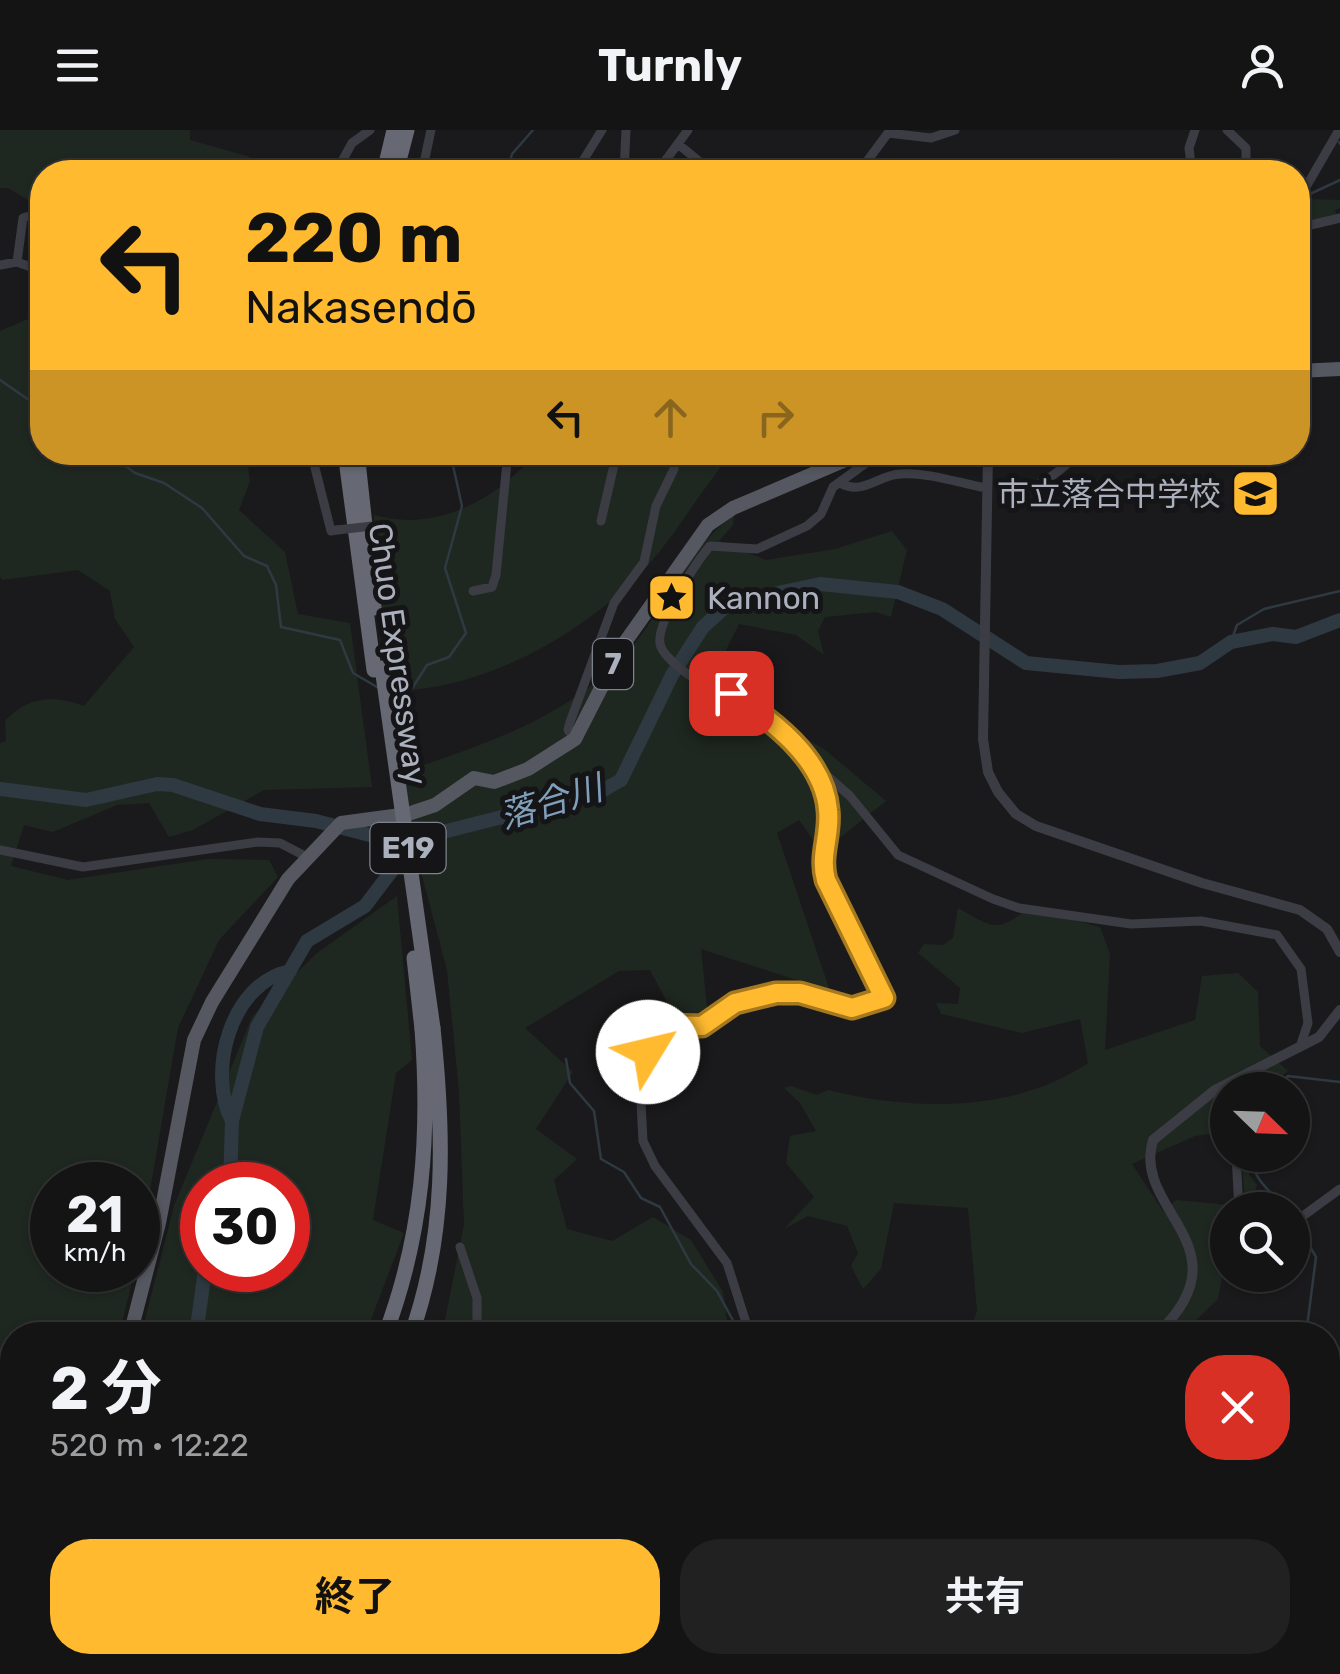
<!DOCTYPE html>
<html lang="ja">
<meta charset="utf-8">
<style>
:root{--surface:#141415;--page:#212122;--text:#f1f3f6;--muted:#9d9ea0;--line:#333334;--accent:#ffba2f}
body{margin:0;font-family:Rubik,"Noto Sans JP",sans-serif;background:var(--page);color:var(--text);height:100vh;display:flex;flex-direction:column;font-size:38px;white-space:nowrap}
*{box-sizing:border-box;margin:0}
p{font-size:32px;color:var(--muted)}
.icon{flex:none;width:55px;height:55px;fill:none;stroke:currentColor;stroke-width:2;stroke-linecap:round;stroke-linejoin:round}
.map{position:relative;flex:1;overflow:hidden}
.panel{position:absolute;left:0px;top:1192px;width:1340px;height:352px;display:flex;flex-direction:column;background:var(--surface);border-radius:40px 40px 0 0;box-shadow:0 2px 8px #0004,0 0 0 2px var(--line)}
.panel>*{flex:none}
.banner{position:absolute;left:30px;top:30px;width:1280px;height:305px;border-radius:40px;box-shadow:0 2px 8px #0004,0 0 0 2px var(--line);background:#ffba2f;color:#111;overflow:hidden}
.needle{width:65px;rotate:113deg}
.buttons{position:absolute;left:1210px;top:942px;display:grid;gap:20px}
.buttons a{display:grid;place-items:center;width:100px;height:100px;border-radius:50%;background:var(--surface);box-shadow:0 2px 8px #0004,0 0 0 2px var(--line);font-size:50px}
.speed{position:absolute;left:30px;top:1032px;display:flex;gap:20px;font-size:50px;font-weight:700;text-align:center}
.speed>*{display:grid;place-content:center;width:130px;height:130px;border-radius:50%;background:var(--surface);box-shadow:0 2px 8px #0004,0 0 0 2px var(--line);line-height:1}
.speed small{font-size:25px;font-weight:400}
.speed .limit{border:15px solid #d22;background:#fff;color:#111}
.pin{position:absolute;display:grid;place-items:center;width:85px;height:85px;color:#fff;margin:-42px;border-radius:20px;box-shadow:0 5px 15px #0006}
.me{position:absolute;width:110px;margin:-55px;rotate:54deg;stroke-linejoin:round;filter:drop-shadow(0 0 8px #0008)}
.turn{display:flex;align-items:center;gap:35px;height:210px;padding:0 50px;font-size:45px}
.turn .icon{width:130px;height:130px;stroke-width:2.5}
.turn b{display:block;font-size:70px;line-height:85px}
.lanes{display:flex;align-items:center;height:95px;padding:0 50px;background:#0003;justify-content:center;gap:50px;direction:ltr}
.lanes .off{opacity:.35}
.round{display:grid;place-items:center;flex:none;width:105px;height:105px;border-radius:40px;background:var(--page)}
.overview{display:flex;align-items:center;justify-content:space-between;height:170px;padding:0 50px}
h1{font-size:60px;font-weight:700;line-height:75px}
.button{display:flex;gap:20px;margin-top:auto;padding:20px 50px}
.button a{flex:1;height:115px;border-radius:40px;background:var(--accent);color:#111;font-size:40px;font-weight:700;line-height:115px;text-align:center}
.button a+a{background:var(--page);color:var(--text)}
header{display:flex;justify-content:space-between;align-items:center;height:130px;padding:0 50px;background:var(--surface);font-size:45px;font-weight:700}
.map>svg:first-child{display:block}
.green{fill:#1f2820;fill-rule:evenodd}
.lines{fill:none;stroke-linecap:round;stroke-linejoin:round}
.stream{stroke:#2e3942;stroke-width:2.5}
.river{stroke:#2e3942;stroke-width:14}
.minor{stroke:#3c3d44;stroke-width:9}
.tertiary{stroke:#3c3d44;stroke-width:10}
.primary{stroke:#565861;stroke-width:14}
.motorway{stroke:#666973;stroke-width:15}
.minor-bridge{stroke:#3c3d44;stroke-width:9}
.motorway-bridge{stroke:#666973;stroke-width:15}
.route-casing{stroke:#a6791f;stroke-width:25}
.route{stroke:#ffba2f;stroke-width:18}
.labels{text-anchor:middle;stroke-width:10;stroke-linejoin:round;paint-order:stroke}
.shield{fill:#151517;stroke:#7e828b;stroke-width:2.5}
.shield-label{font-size:30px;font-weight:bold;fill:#abb0bd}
.poi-label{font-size:32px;fill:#abb0bd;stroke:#151517;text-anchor:end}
.street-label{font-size:32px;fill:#abb0bd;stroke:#151517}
.water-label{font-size:35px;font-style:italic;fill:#809fba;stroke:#151517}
</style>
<header><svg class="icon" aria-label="menu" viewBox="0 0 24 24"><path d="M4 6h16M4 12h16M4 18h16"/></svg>Turnly<svg class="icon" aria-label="person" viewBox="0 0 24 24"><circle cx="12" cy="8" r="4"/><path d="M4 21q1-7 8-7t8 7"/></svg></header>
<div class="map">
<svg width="1340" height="1544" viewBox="0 0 1340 1544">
<rect width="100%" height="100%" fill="#1a1a1c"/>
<path class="green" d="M0 0H190V10L247 26 281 42H42V74L38 76 8 58H0Z
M1309 69 1340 70V78L1335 80 1336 85 1310 91Z
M42 183V322L246 323 250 351 239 380 285 422 298 484 350 493 372 657 264 660 193 700 169 707 149 673 117 675 53 702 24 695 11 736 68 750 208 729 269 730 278 747 219 810 178 898 138 1130V1055H52V1140H135L119 1205H12V1369L0 1382V613L6 611 5 591C28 566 54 565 84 576L134 517 115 489 110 461 78 440 2 450 0 447V201Z
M537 323H716L721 337C694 371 669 415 638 446 576 508 483 559 395 561L376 461 374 385C438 403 495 369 537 323Z
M734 385 733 395 719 411 766 430 835 419 892 401 907 420 891 487 876 482 825 487 818 501 824 525 796 505 739 494 710 552 824 619 886 671 822 722 799 690 777 703 830 861 701 819 708 887 676 889 650 840 619 841 525 898 573 942 536 999 577 1029 554 1050 567 1099 612 1111 653 1087 691 1110 723 1162 729 1205H442L464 1095 459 961 447 840 402 670 403 642C481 616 569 587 626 524 666 479 685 420 734 385Z
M397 766 412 930 396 943 373 1090 404 1103 365 1205H141L174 1076 252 887 317 823ZM202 1055H288V1140H202Z
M958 778C990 796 997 805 1028 778L1100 797 1110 824 1105 920 1195 890 1202 846 1238 843 1258 862 1260 916 1288 941 1265 960H1228L1227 1002 1195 1006 1132 1034 1163 1081 1176 1070 1229 1075 1227 1122 1218 1169 1181 1205H1149L1148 1201 968 1205 977 1181 968 1078 894 1073 881 1139 863 1159 851 1136 858 1123 847 1096 808 1086 784 1099 814 1067 786 1033 790 1006 816 1001 800 973 784 958 791 956 817 965 828 960C911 981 1015 983 1088 933L1080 889 1022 903 941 884 936 873 958 874 960 858 918 823 924 814 943 815 953 808Z
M1241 1025H1249V1044L1257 1055 1251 1073 1245 1069Z
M12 1396V1532L131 1533 124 1544H0V1405Z
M284 1533V1532L918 1533 913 1544H277Z"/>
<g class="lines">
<path class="stream" d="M1339 12 1340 14
M1194 35 1217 36
M507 42 512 24 533 0
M1102 42 1117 29C1154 48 1154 28 1186 35
M1310 64 1340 50
M0 250 42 279
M107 322 135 343 164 353 202 378 244 426 267 436 276 455 281 497 340 510 353 543 377 557
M1231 512 1237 495 1264 479 1340 461
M392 566 404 571 427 535 449 527 466 503 445 438 462 376 450 322
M566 929 570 953 594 981 601 1029 624 1042 641 1068 660 1077 691 1134 717 1161 736 1196
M1272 960 1288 946 1340 952
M1254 1025C1249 1049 1273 1062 1287 1080
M1292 1086 1316 1127 1306 1205
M1074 1544 1079 1532"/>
<path class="river" d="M0 659 86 670 157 654 173 655 260 684 316 691 381 708 415 709 530 680 569 665 598 663 621 650 672 545 703 497 725 477 750 469 820 454 898 462 942 479 1026 533 1119 542 1157 541 1200 533 1231 512 1273 504 1296 507 1340 490
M232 991C207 943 230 853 290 841
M230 1055 232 991 257 897 307 811 365 776 412 714
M196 1205 205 1140
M0 1431 12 1416"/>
<path class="minor" d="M1227 0 1246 18V38
M888 3 931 8 955 0
M678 14 712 42
M1223 34 1258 42
M336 42 352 13 370 0
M422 42 431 0
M576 42 602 0
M624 42 626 0
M657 42 688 0
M859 42 888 3
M1192 42 1189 18 1195 0
M1307 95 1306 57 1339 0
M1298 98 1340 88
M17 132 23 88 42 82
M0 135 17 132 42 141
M311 322 331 401 337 400
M840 353C863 366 878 345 900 344 926 342 956 352 981 357
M1001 358C1038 364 1054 345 1081 322
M601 391 617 322
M473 461 492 457 496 445 508 322
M575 609 568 600 570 592 614 473 644 432 656 376 674 339 676 322
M809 630 850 666 898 725 993 769 1019 778 1131 794 1201 791 1277 805 1301 839 1308 893 1300 917
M0 720 83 737 258 712 280 713 307 727
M1245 960 1249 942
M1236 1025 1239 1080
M1292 1094 1340 1059
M460 1117 477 1168V1205
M750 1205 727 1133 655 1036 643 1011 640 954 648 922 667 895 701 896 735 873 776 863H800L852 878 873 874 885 863 826 750C812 702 843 690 808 633 788 600 755 577 723 557 716 553 709 556 701 552 691 548 665 528 661 517 652 498 696 432 710 416L757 419 807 396 821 384 833 357 881 322
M924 1544 927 1532"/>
<path class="tertiary" d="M988 322 983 609 988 642 998 662 1016 684 1036 696 1202 753 1300 780 1327 799 1340 822
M1156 1205C1250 1117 1131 1081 1153 1010L1215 960 1319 907 1340 880
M1328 1365 1340 1366"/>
<path class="primary" d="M1298 241 1340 239
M130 1205 159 1093 194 910 212 872 288 749 341 693 408 684 435 675 474 648 494 652 528 639 575 609 623 515 708 395 733 378 864 322
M0 1388 12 1381"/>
<path class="motorway" d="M384 42 394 0
M396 42 407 0
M345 322 374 540
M357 322 374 478
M385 1205C423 1104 430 1006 422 899
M411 1205C447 1104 444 1003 433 898
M147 1544 155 1532
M174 1544 183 1532"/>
<path class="minor-bridge" d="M337 400 381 395"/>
<path class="motorway-bridge" d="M382 538 433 898
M414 828 422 899"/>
</g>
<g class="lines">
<defs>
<path id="route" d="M648 922 668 895 702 896 735 873 776 863H800L852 878 884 868 826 750C819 725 831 705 828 680 824 628 770 589 731 563"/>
</defs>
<use href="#route" class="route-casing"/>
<use href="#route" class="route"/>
</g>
<defs>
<symbol id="school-square" viewBox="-11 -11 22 22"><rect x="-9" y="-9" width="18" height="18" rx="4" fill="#ffba2f" stroke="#151517"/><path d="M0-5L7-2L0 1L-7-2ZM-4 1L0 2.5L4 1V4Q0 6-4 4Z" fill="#111"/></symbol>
<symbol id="sight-square" viewBox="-11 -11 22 22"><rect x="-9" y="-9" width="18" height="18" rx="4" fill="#ffba2f" stroke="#151517"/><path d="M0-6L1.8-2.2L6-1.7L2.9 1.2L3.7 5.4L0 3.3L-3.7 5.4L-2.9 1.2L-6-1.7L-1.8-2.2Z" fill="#111"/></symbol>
</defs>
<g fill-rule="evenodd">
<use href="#school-square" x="1228" y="336" width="55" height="55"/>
<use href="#sight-square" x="644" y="440" width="55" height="55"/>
</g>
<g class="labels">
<g class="shield">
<rect x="593" y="509" width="40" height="50" rx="8"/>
<rect x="370.5" y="693" width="75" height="50" rx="8"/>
</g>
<g class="shield-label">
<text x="613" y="544">7</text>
<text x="408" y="728">E19</text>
</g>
<g class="poi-label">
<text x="1221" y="375">市立落合中学校</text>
<text x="707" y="479" text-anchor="start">Kannon</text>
</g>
<g class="street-label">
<text transform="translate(398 524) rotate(82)" y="11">Chuo Expressway</text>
</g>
<g class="water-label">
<text transform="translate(551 672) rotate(-17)" y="12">落合川</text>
</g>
</g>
</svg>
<div class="buttons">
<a><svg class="needle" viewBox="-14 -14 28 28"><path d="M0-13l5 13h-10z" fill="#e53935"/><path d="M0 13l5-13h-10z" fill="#9d9ea0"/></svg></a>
<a><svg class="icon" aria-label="search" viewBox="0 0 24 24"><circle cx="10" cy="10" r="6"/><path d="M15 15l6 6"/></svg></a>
</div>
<div class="speed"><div>21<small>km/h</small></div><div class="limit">30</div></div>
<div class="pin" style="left:731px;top:563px;background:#d93025"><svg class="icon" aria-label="arrive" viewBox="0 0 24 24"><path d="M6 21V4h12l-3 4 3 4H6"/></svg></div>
<svg class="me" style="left:648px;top:922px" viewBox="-20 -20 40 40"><circle r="19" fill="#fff"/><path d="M0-13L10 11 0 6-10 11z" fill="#ffba2f"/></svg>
<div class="banner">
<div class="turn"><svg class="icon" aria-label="left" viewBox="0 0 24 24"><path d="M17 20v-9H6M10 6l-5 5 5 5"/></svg><div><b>220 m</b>Nakasendō</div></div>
<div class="lanes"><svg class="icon" aria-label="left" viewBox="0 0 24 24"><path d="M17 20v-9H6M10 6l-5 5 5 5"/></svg><svg class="icon off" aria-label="ahead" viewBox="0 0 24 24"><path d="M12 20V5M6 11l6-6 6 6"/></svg><svg class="icon off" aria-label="right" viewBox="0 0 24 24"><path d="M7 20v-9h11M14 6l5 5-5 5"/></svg></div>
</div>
<section class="panel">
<div class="overview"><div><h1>2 分</h1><p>520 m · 12:22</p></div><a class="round" style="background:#d93025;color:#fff"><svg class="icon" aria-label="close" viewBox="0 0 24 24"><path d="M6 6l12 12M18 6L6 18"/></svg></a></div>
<div class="button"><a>終了</a><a>共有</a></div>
</section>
</div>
